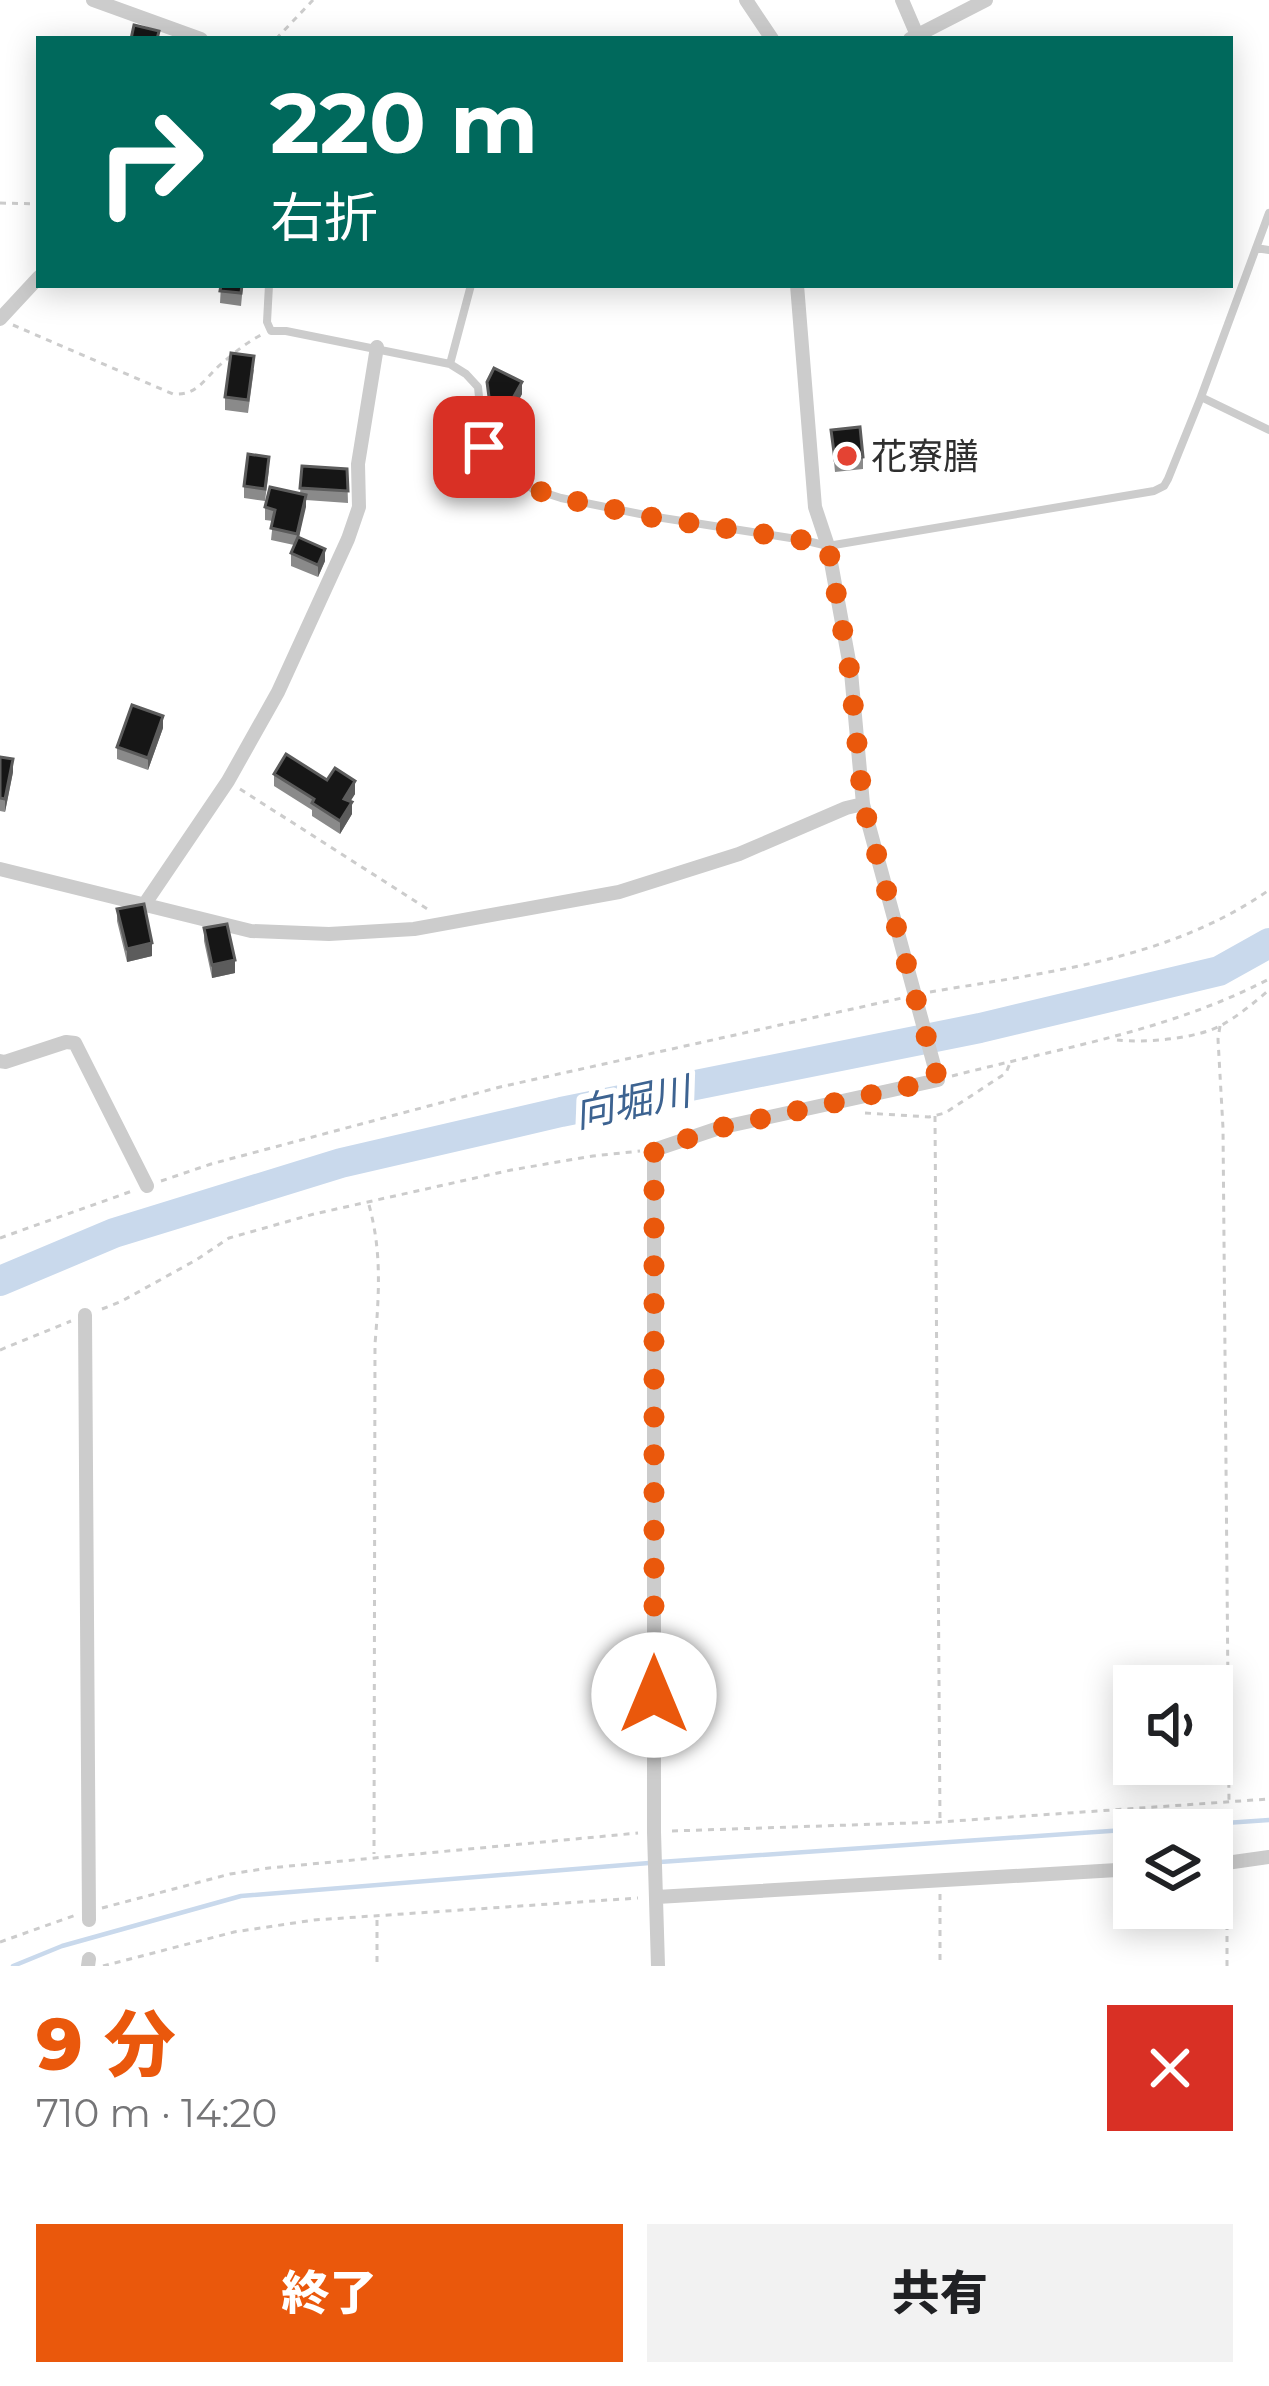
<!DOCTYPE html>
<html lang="ja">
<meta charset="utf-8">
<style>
:root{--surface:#fff;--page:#f2f2f2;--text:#202124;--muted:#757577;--accent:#ea580c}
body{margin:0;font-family:Montserrat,"Noto Sans JP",sans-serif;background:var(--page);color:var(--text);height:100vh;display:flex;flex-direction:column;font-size:45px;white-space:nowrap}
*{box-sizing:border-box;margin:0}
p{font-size:39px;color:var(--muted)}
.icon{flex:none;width:66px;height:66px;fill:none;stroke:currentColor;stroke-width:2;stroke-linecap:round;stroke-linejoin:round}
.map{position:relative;height:1966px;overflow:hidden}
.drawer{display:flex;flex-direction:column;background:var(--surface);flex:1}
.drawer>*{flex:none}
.banner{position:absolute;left:36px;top:36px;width:1197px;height:252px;border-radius:0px;box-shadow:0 6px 30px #0003;background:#00695c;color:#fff;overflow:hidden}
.buttons{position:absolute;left:1113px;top:1665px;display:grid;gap:24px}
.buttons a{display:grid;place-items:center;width:120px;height:120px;border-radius:0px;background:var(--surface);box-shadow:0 6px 30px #0003;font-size:60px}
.pin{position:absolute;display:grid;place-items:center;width:102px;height:102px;color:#fff;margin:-51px;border-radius:24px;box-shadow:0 6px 18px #0006}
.me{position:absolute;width:132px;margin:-66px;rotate:0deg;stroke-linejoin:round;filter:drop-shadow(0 0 9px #0008)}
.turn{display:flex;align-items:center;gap:42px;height:252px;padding:0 36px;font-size:54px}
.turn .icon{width:156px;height:156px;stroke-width:2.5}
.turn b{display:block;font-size:84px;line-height:102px}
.round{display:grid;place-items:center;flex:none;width:126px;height:126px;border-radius:0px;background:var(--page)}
.head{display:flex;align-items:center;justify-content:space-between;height:204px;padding:0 36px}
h1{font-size:72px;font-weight:800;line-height:90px;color:var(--accent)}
.button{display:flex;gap:24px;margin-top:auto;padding:24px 36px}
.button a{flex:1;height:138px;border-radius:0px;background:var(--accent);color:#fff;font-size:48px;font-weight:800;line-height:138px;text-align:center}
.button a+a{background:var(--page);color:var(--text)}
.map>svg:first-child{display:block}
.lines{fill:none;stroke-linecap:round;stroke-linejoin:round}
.stream{stroke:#c9d9ec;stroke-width:4.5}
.river{stroke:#c9d9ec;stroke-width:30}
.path{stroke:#ccc;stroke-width:3;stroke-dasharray:6 6;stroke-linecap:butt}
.service{stroke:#ccc;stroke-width:8}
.minor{stroke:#ccc;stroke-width:14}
.wall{fill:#8a8a8a}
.shaded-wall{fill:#5c5c5c}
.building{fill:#161616;stroke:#5c5c5c;stroke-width:3}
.route{stroke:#ea580c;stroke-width:21;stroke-dasharray:0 37.8}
.poi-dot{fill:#e44333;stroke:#fff;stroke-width:4.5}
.labels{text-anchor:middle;stroke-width:12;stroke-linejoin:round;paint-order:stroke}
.poi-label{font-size:36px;fill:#2f2f2f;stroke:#fff;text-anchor:start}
.water-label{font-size:39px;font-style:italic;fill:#3d6391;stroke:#fff}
</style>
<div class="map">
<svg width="1269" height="1966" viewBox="0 0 1269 1966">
<rect width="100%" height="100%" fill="#fff"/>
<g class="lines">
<path class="stream" d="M660 1862 1269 1820
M13 1966 62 1946 241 1896 649 1863"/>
<path class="river" d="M0 1281 114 1233 341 1163 561 1112 980 1028 1219 971 1269 943"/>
<path class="path" d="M276 39 313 0
M0 203 39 204
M13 325 173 394C197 396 204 379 221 364 233 354 247 342 261 335
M240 789 429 910
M930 992C1047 972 1169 960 1269 890
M1220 1026 1218 1039 1223 1128 1229 1802
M1117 1040C1145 1043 1196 1039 1222 1025 1238 1016 1255 1002 1269 990
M952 1076C1060 1048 1169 1031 1269 979
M865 1113 929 1117 945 1113 1006 1073 1010 1063
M935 1116 940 1822
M161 1181 211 1164 500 1087 902 998
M369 1205C382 1252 379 1295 375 1344L374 1854
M0 1238 135 1190
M102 1309 122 1301 196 1260 229 1238 314 1214 511 1170 593 1156 640 1151
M0 1350 71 1321
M672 1831 940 1822 1269 1799
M940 1894V1966
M102 1908 230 1874 269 1868 638 1833
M377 1920V1966
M0 1942 76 1915
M103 1966 234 1932 314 1920 638 1898
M1227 1966V1878"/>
<path class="service" d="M1256 248 1269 250
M269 285 267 322 271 331H286L450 364 466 374 478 387 484 447 489 461 533 489 561 498 650 516 803 540 828 546 1154 491 1164 486 1168 479 1201 397 1269 430
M450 364 471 285
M1201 397 1269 213"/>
<path class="minor" d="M93 0 201 39
M746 0 772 39
M902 0 917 35
M910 39 986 0
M0 319 39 277
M0 869 251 931 329 934 414 929 619 892 739 854 846 808 863 804
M144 905 228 781 278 692 348 539 359 507 358 464 377 347
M0 1061 5 1062 66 1042 75 1043 147 1186
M85 1315 89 1920
M1212 1865 1269 1857
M657 1897 1134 1869
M88 1966 89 1959
M658 1966 654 1832V1150L719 1128 938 1080 863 804 851 672 828 546 815 507 797 285"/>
</g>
<path class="wall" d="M221 285H243L241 306 220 303Z
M254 369 248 413 225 410V397Z
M487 382 522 394 508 420 489 409Z
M831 430 863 457V469L835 472Z
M302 466 347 469 348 503 306 500 299 537 325 561 318 577 291 566V553L294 545 271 540 273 521 265 520V507L300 494Z
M269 470 265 501 244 498V486Z
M163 728 148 770 117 759V747Z
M0 757 13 772 5 812 0 811Z
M274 774 327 780 355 794 350 801 352 814 340 834 312 816V810L274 786Z
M117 909 152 956 127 962 117 921Z
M204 928 235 973 212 978 204 941Z"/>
<path class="shaded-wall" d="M522 382V394L508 420V407Z
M306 495V507L297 546V534Z
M325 549V561L318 577V565Z
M163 716V728L148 770V758Z
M13 759V772L5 812V799Z
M355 781V794L344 812V799Z
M352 802V814L340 834V821Z
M152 943V956L127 962V949Z
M235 960V973L212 978V965Z"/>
<path class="building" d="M134 25 159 31 157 39H131Z
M221 285H242L241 293 220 291Z
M231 353 254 356 248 400 225 397Z
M494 368 522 382 508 407 489 397 487 382Z
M860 427 863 457 835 460 831 430Z
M248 454 269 457 265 489 244 486Z
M302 466 347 469 348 491 300 488Z
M270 487 306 495 297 534 271 528 275 510 265 507Z
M298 537 325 549 318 565 291 553Z
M132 705 163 716 148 758 117 747Z
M286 754 327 780 335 768 355 781 344 799 352 802 340 821 312 803 314 799 274 774Z
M0 757 13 759 5 799 0 798Z
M144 904 152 943 127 949 117 909Z
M227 924 235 960 212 965 204 928Z"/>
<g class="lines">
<path class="route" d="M484 447 489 461 533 489 561 498 650 517 803 540 828 546 850 672 863 804 938 1080 719 1128 654 1150V1695"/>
</g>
<circle class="poi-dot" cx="847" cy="456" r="12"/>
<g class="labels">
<g class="poi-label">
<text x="871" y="469">花寮膳</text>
</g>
<g class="water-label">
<text transform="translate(632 1102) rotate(-12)" y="14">向堀川</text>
</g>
</g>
</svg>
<div class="buttons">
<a><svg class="icon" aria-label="sound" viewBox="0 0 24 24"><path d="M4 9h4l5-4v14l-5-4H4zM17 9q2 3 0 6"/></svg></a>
<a><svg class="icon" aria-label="layers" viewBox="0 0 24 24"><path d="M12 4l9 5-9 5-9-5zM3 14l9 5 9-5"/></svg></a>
</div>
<div class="pin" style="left:484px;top:447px;background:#d93025"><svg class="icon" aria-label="arrive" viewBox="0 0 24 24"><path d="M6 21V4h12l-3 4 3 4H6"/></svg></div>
<svg class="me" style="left:654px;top:1695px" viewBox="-20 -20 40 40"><circle r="19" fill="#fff"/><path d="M0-13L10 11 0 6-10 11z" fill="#ea580c"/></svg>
<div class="banner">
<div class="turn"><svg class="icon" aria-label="right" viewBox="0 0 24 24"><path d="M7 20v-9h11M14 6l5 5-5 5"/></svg><div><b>220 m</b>右折</div></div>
</div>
</div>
<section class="drawer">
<div class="head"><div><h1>9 分</h1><p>710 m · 14:20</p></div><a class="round" style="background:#d93025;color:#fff"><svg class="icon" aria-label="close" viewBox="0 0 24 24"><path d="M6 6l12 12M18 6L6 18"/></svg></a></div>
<div class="button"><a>終了</a><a>共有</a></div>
</section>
